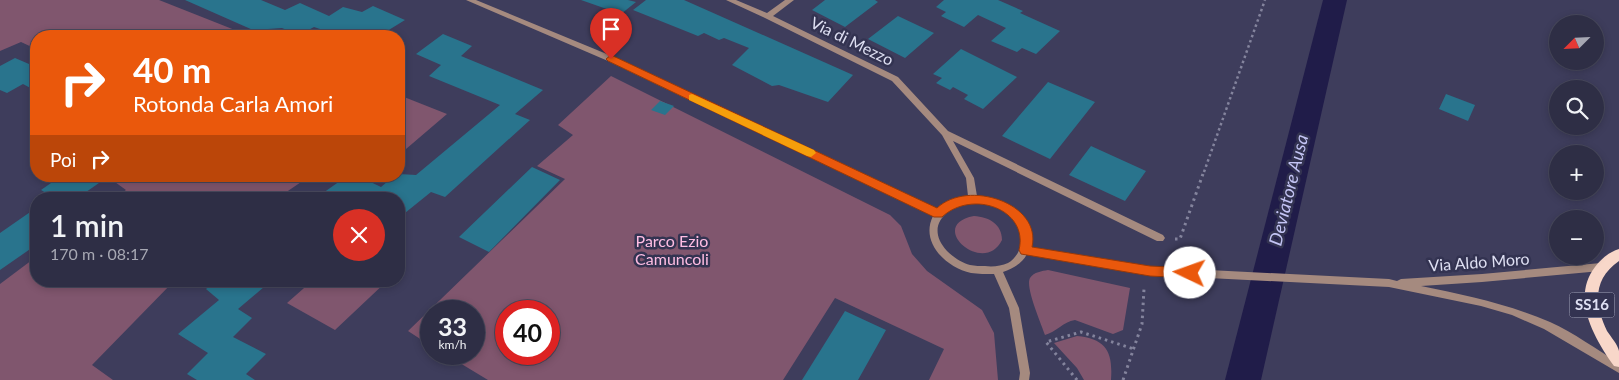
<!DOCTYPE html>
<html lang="it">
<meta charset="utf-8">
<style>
:root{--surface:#2e2e45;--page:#36364c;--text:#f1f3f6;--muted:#a7a8b3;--line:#494a5e}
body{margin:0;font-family:Lato,sans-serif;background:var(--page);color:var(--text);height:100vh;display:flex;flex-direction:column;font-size:19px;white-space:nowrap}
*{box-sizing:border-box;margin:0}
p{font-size:16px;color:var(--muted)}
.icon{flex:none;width:28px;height:28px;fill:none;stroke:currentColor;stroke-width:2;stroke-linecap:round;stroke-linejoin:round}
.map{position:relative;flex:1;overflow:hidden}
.drawer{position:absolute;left:30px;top:192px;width:375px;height:95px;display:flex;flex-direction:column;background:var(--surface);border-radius:20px;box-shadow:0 2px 8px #0003,0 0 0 1px var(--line)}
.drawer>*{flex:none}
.top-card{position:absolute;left:30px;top:30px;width:375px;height:152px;border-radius:20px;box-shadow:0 2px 8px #0003,0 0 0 1px var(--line);background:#ea580c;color:#fff;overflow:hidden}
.needle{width:32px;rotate:246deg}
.controls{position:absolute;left:1549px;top:15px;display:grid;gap:10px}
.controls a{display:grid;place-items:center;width:55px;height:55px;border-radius:50%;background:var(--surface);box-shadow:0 2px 8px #0003,0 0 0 1px var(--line);font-size:25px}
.speed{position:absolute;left:420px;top:300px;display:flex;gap:10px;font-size:25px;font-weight:700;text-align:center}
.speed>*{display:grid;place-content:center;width:65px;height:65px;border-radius:50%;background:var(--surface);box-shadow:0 2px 8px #0003,0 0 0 1px var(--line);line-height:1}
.speed small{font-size:12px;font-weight:400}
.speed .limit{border:8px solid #d22;background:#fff;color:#111}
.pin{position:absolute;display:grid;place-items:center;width:42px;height:42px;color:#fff;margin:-51px -21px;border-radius:50% 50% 50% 0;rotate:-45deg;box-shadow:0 0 5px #0007}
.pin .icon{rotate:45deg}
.me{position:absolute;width:55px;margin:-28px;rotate:273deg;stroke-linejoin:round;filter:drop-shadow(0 0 4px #0008)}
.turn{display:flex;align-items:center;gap:18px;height:105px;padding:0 20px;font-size:22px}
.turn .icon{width:65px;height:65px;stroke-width:2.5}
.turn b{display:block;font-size:35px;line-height:42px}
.then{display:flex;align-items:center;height:48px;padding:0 20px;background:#0003;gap:10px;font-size:19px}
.round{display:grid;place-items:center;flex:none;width:52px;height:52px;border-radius:26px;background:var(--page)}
.headline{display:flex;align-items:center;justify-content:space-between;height:85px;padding:0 20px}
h1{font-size:30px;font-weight:600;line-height:38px}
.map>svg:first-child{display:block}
.green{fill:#80566e;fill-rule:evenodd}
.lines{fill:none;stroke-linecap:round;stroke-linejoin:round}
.canal{fill:#201c49;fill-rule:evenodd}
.building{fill:#29748d}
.path-far1{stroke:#84849d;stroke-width:2.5;stroke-dasharray:2.5 3;stroke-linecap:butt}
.path{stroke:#84849d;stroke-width:3;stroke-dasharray:2.5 4;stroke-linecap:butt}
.minor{fill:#a58a7f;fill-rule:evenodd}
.major{fill:#f8d7c9;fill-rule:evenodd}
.route{fill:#ea580c;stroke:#983908}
.slow{fill:#f59e0b}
.labels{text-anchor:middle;stroke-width:5;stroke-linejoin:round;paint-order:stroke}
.shield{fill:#333351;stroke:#abacc2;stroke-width:1}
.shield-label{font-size:15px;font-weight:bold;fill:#dfe0f3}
.street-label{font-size:16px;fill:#dfe0f3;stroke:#333351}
.park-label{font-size:16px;fill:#ffbde3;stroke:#333351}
.water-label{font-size:18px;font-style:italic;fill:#c3c4f4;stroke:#333351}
</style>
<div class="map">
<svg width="1619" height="380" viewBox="0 0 1619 380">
<rect width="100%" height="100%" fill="#3e3d5c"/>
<path class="green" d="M0 0H159L250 36H36V49L21 42 0 51Z
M611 76 890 215 901 226 912 254 927 271 982 310 994 333 998 380H929L944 349 835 298 783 380H488L445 354H474V311H431V346L408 331 565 179 537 166 573 135 558 125ZM506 311H549V354H506Z
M399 95 447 114 399 155Z
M310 176 276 199H114L126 190 108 177Z
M974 216C989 217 1002 224 1002 240 984 277 925 225 974 216Z
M36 257V281H174L92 365 113 380H0V284Z
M1048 270 1130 288 1123 330 1113 334 1075 320C1063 322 1056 332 1045 335 1041 323 1025 287 1030 278 1034 272 1042 271 1048 270Z
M312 281H387L335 330 287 303Z
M1077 336C1106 339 1113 351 1111 380H1084L1077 368 1054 343Z"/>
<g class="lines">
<path class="canal" d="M1323 0H1347L1261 380H1225Z"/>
</g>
<path class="building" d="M185 0H261L285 10 300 3 329 16 343 7 362 12 373 6 405 20 379 36H371L355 29 341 36 314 27 299 35 282 28 253 30Z
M581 0H628L636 2 621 14Z
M646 0H684L853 75 828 102 779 85 772 86 732 65 749 48 724 38 719 40 704 33 698 36 633 10Z
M825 0H875L878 2 845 27 812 10Z
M944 0H998L1023 11 1020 13 1060 31 1036 54 1022 48 1017 52 991 41 1006 28 978 15 964 27 941 16 946 12 936 7Z
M898 16 934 33 905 58 868 39Z
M443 34 472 46 461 56 543 90 515 114 530 120 445 197 431 192 400 217 399 199H296L305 192 316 198 347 176H358L381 187 394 176H399V174L416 175 500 105 429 76 441 65 416 54Z
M961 49 1017 77 983 109 964 99 968 95 953 87 950 90 936 83 942 78 933 74Z
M15 58 36 67V91L23 84 7 93 0 90V66Z
M1048 82 1095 102 1050 159 1002 136Z
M1446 94 1475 105 1468 121 1439 109Z
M660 101 674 106 665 115 651 110Z
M1091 146 1146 171 1125 201 1069 175Z
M532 167 560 180 489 252 459 237Z
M61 176H109L76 199H50L53 197 41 190Z
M36 208V245L0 270V233Z
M216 281H271L238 309 252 318 233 337 266 354 246 374 255 380H197L187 374 208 353 178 334 219 300 206 289Z
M845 311 886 330 858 380H802Z"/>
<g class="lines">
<path class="path-far1" d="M1204 172 1265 0"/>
<path class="path" d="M1175 239H1180L1204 171
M1077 380 1046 342 1081 332 1134 349
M1123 380 1142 324 1144 289"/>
<path class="minor" d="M466 0H476L614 57 938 210 953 200 968 196 966 178 942 135 892 81 765 18 726 0H736L767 13 785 0H794L773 16 898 77 948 131 1163 235 1165 238 1163 241H1157L953 141 974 178 977 196C985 197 993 198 1000 201 1017 208 1036 227 1030 247L1150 267 1389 279 1397 281 1401 279 1482 274 1601 263 1604 264 1606 267 1604 270 1601 271 1482 282 1421 286C1465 295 1508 304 1550 322 1574 333 1596 349 1619 363V373L1544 329 1512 315 1481 306 1389 287 1150 275 1027 254C1022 264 1013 268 1003 272L1019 308 1030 373 1029 380H1019L1020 373 1009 308 994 274C986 274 978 274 971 273 945 267 920 242 933 216L608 61ZM973 201C980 203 989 204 995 207 1009 213 1026 228 1021 245 1019 252 1015 259 1008 263 1001 266 993 267 985 266 980 266 975 266 970 265 962 263 953 257 947 251 924 226 947 206 973 201Z"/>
<path class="major" d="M1619 249V261C1593 279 1594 304 1607 331 1611 337 1618 345 1619 351 1619 356 1619 362 1619 367L1614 366C1594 338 1571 298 1595 267 1601 259 1609 252 1619 249Z"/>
</g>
<path class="route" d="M611 55 937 208C968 179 1042 203 1032 247L1150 266 1190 268 1196 273 1190 278 1150 276 1021 254 1019 250C1029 209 972 189 942 217H934L608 61 606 59Z"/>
<path class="slow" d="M692 94 814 150 816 153 811 157 807 156 689 100V95Z"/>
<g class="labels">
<rect class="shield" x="1569.5" y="292.5" width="45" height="25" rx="4"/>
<g class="shield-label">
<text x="1592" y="310">SS16</text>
</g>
<g class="street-label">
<text transform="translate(852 41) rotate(26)" y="6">Via di Mezzo</text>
<text transform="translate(1479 262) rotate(-4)" y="6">Via Aldo Moro</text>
</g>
<g class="park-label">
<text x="672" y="247">Parco Ezio<tspan x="672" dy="18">Camuncoli</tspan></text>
</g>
<g class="water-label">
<text transform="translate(1289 190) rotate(-76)" y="6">Deviatore Ausa</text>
</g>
</g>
</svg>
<div class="controls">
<a><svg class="needle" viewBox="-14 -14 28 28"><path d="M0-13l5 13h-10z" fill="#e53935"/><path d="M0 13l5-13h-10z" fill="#a7a8b3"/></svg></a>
<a><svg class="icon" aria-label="search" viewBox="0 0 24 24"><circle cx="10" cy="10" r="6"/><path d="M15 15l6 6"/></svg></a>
<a>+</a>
<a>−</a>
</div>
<div class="speed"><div>33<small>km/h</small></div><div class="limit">40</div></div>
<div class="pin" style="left:611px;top:59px;background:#d93025"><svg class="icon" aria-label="arrive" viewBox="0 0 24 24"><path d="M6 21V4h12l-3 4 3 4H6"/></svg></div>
<svg class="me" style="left:1190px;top:273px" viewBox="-20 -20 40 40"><circle r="19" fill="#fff"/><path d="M0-13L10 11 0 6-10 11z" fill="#ea580c"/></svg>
<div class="top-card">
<div class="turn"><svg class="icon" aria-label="right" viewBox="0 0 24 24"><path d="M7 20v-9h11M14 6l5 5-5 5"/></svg><div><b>40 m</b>Rotonda Carla Amori</div></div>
<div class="then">Poi<svg class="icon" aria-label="right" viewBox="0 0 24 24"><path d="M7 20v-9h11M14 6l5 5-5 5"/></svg></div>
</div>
<section class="drawer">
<div class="headline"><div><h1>1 min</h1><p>170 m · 08:17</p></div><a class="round" style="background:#d93025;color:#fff"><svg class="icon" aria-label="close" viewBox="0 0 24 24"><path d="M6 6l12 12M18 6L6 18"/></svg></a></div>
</section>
</div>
